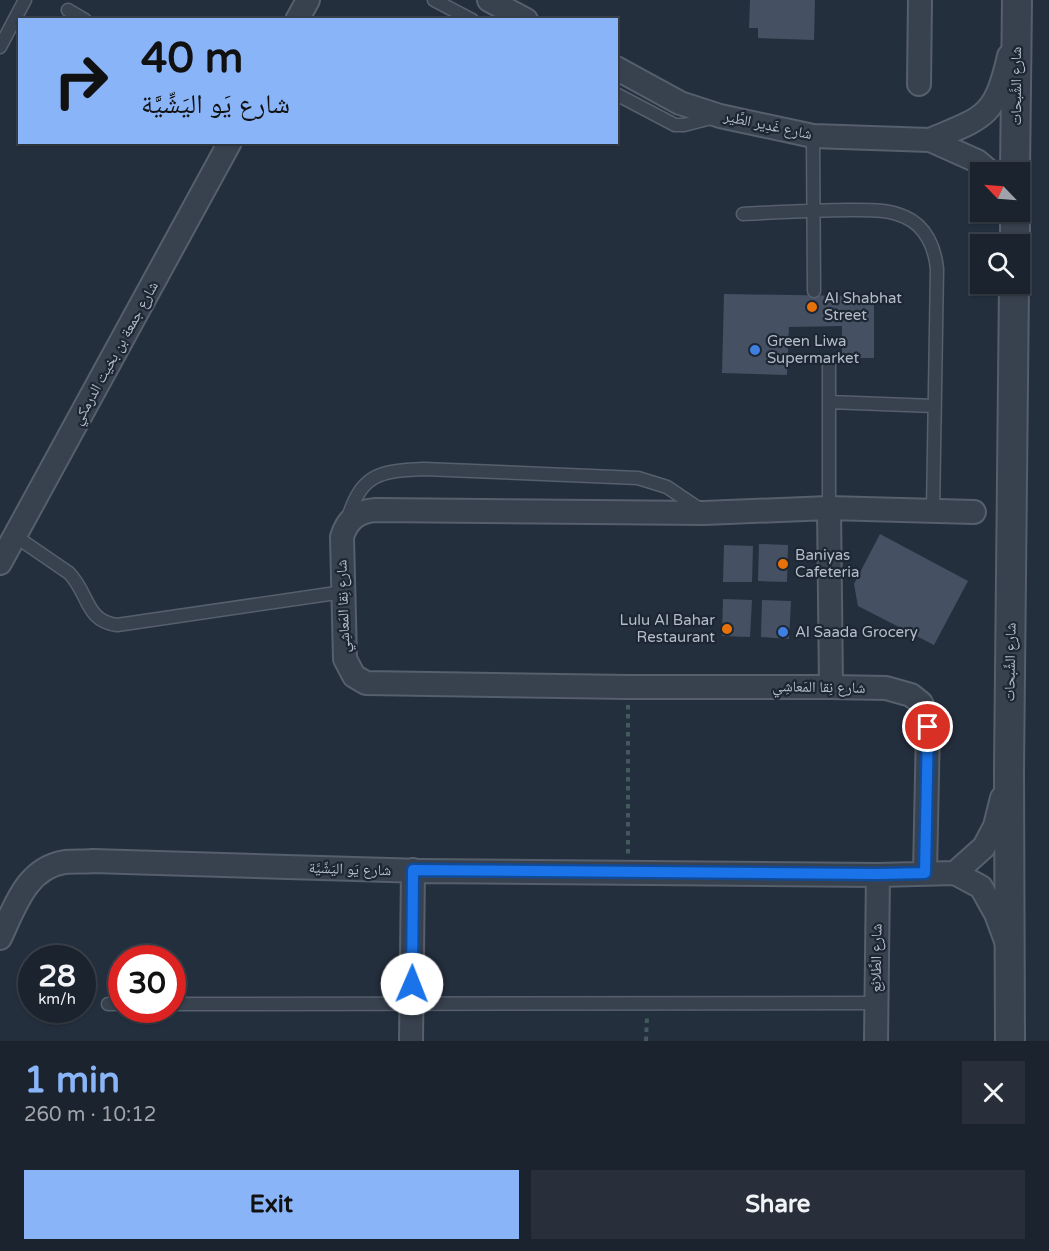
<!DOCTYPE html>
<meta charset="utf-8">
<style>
:root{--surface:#1b232e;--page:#282f3a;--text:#f1f3f6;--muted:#a0a4aa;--line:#39404a;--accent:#8ab4f8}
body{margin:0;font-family:"Varela Round","Noto Naskh Arabic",sans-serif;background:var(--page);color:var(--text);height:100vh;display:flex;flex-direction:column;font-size:22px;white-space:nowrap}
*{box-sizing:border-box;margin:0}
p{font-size:20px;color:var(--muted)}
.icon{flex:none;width:33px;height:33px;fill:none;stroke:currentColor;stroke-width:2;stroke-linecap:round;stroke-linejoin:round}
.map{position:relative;height:1041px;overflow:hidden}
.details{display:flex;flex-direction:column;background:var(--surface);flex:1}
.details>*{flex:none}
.guide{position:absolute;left:18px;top:18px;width:600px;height:126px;border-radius:0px;box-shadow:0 2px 4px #0004,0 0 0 2px var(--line);background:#8ab4f8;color:#111;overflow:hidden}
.needle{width:39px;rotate:295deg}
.tools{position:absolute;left:970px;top:162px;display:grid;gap:12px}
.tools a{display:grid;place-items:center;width:60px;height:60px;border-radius:0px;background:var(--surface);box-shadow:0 2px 4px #0004,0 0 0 2px var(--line);font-size:30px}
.speed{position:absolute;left:18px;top:945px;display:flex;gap:12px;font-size:30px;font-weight:700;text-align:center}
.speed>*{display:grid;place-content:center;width:78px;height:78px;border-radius:50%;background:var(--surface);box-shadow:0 2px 4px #0004,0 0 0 2px var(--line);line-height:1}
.speed small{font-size:15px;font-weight:400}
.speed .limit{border:9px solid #d22;background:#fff;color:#111}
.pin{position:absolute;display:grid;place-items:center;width:51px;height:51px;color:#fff;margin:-26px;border:3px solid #fff;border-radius:50%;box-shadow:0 2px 6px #0007}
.me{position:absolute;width:66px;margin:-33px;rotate:1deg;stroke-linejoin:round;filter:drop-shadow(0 0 4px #0008)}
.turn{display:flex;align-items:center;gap:21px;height:126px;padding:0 24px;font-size:27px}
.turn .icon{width:78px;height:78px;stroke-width:2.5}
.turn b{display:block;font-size:42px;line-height:51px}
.round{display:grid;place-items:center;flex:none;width:63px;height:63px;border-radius:0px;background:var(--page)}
.overview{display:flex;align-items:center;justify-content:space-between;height:102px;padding:0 24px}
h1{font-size:36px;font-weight:800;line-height:45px;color:var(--accent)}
.button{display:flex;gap:12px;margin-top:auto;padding:12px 24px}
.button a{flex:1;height:69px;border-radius:0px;background:var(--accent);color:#111;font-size:24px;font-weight:800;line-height:69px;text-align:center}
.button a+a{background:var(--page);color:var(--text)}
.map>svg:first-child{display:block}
.building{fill:#455162}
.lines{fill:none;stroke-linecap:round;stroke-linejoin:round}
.service-casing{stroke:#565f6c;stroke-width:15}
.minor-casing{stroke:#565f6c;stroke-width:26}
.tertiary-casing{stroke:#565f6c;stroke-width:32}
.path{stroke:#44595c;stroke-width:4;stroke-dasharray:4.5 4.5;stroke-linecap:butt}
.service{stroke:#38414e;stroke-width:12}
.minor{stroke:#38414e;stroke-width:22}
.tertiary{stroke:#38414e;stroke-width:28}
.route-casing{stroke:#114b97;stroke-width:15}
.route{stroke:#1a73e8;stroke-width:10}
.food-dot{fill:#e8710a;stroke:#1d2633;stroke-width:2}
.shop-dot{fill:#3f7fe0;stroke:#1d2633;stroke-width:2}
.labels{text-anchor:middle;stroke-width:4.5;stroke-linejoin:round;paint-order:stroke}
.street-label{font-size:15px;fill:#b4bcc9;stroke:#1d2633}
.poi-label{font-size:15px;fill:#b4bcc9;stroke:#1d2633;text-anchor:start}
</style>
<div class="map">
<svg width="1049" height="1041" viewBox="0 0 1049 1041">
<rect width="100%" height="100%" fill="#242f3e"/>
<path class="building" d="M750 0H815L814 40 758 38V28H749Z
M724 294 851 296V304H874V358H842V326L789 327 787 375 722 373Z
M880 534 968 581 934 645 858 606 854 584Z
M759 544 788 545 787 582 758 581Z
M724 545 753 546 752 582H723Z
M723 599 752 600 750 637 722 636Z
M762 600 791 601 789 639 761 637Z"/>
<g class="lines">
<defs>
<path id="service" d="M434 0 472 20
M68 10 85 20
M0 47 25 0
M616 94 675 125H684L715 117
M813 136 814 291
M743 214C779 212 814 210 850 210 868 210 888 209 905 217 926 226 935 248 937 269L933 511
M829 365V508
M829 402 934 406
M347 521C361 474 378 471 424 469L638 478 667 487 701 510
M15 536 69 573C89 593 85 621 117 625L343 592
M108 1004H122
M172 1004 876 1003"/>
<path id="minor" d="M489 0 526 20
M297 20 308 0
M616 68 680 103 720 116 813 136 930 140 977 161 990 172
M919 84 920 0
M930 140C985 117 995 117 1009 56
M829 508 831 687
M0 563 230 142
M925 873 928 727 927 715 921 703 911 695 886 688 831 687H628L366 683 354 676 345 659 342 537C347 520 358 511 376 510L704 513 829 508 974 512
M955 873 984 847 995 826 1002 798
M0 938C15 907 26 868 65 862 74 861 84 862 93 861L422 871 878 875 955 873 981 887 996 914 1006 941
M411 1041 413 870
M876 1041 878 875"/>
<path id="tertiary" d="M1015 172 1017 0
M1015 244V212
M1010 1041 1009 771 1014 284"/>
</defs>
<use href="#service" class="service-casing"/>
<use href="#minor" class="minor-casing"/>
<use href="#tertiary" class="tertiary-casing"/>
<path class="path" d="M628 705V854
M646 1041 647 1018"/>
<use href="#service" class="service"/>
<use href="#minor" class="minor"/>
<use href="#tertiary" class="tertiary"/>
</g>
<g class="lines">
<defs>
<path id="route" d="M412 984 413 870 878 874 925 873 928 727"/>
</defs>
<use href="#route" class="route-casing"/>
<use href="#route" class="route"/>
</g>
<g class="food-dot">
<circle cx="812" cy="307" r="6"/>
<circle cx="783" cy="564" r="6"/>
<circle cx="727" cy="629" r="6"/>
</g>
<g class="shop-dot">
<circle cx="755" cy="350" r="6"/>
<circle cx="783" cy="632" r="6"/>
</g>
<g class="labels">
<g class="street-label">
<text transform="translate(1016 86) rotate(-90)" y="5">شارع الشَّبحات</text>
<text transform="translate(768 125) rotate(12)" y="5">شارع غَدِير الطَّير</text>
<text transform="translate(115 353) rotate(-61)" y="5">شارع جمعة بن بخيت الدرمكي</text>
<text transform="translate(343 606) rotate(-92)" y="5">شارع نِقا المَعاشِي</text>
<text transform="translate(1010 662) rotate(-89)" y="5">شارع الشَّبحات</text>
<text transform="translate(819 687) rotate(1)" y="5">شارع نِقا المَعاشِي</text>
<text transform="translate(350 869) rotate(2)" y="5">شارع يَو اليَشِّيَّة</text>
<text transform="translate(876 958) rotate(-89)" y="5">شارع الطَّلائِع</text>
</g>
<g class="poi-label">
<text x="824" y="303">Al Shabhat<tspan x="824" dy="17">Street</tspan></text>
<text x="767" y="346">Green Liwa<tspan x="767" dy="17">Supermarket</tspan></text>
<text x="795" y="560">Baniyas<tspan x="795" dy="17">Cafeteria</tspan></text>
<text x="715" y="625" text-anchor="end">Lulu Al Bahar<tspan x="715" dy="17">Restaurant</tspan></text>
<text x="795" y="637">Al Saada Grocery</text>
</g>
</g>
</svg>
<div class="tools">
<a><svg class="needle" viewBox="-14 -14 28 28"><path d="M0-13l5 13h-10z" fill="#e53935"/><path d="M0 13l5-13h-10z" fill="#a0a4aa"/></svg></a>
<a><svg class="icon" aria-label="search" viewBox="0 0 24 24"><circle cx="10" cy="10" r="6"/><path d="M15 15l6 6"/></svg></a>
</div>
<div class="speed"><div>28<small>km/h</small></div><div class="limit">30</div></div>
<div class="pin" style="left:928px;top:727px;background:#d93025"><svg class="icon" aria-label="arrive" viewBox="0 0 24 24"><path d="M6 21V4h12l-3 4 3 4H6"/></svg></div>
<svg class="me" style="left:412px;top:984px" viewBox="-20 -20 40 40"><circle r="19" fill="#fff"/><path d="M0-13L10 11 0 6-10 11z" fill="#1a73e8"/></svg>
<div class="guide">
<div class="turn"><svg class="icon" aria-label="right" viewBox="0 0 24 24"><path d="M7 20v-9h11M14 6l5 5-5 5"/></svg><div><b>40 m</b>شارع يَو اليَشِّيَّة</div></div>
</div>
</div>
<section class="details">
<div class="overview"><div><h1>1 min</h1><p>260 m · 10:12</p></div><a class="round"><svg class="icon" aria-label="close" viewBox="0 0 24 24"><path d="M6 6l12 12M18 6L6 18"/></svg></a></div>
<div class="button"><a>Exit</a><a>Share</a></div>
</section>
